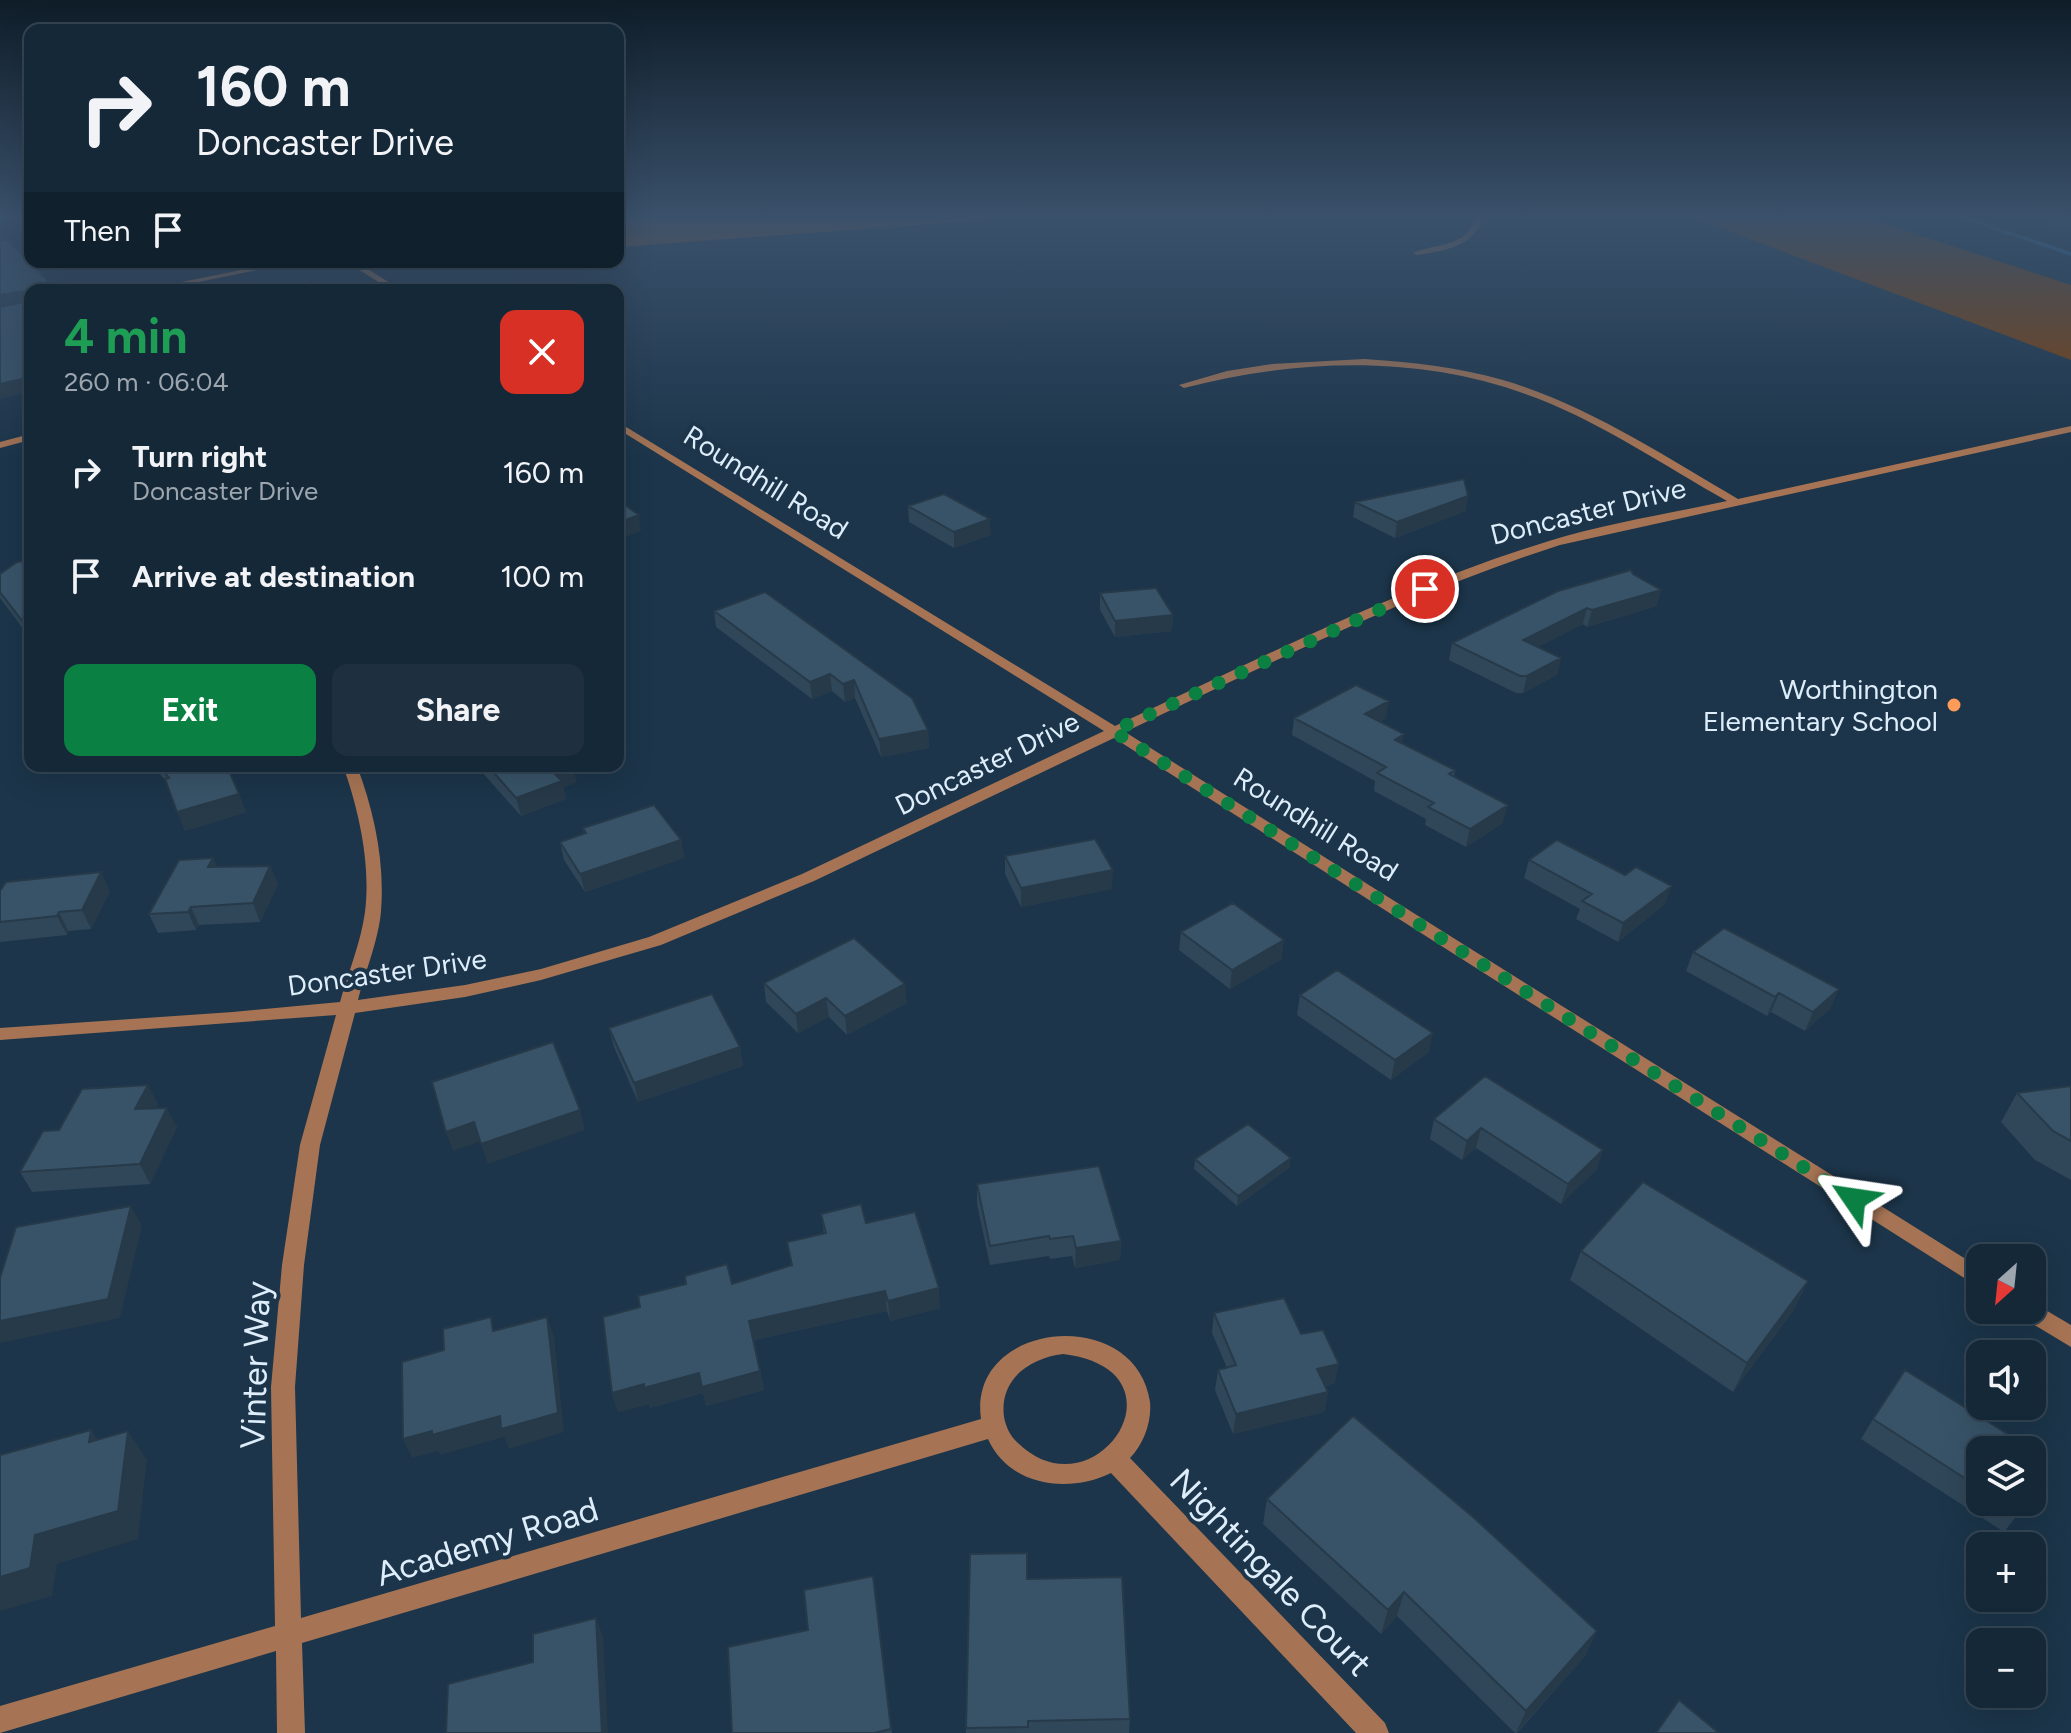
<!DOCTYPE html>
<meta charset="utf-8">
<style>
:root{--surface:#152838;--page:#1e3040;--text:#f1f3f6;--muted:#9da6ae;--line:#344453;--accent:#0b8043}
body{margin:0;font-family:Figtree,sans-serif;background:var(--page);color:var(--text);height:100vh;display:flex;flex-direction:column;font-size:30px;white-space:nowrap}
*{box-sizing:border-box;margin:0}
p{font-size:26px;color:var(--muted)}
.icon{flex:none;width:44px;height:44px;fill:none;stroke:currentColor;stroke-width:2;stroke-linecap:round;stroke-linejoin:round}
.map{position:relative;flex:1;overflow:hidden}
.side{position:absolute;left:24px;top:284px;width:600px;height:488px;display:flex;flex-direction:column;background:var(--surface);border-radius:16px;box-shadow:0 8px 32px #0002,0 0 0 2px var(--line)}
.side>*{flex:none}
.banner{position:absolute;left:24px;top:24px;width:600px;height:244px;border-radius:16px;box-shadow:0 8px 32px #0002,0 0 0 2px var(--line);background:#152838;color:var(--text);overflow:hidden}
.needle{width:52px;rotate:207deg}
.tools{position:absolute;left:1966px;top:1244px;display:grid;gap:16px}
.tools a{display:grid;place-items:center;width:80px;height:80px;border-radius:16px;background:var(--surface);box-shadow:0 8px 32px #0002,0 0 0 2px var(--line);font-size:40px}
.pin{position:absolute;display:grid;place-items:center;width:68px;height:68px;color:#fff;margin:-34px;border:4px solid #fff;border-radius:50%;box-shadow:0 2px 8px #0007}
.me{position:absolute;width:88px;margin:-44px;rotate:302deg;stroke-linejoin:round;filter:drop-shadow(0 0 6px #0008)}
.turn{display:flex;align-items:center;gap:28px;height:168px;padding:0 40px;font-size:36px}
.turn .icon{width:104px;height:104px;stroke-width:2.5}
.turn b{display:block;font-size:56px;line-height:68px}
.then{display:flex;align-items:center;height:76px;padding:0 40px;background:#0003;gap:16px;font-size:30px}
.round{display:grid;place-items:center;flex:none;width:84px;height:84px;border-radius:16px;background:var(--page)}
.head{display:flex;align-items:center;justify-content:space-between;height:136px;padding:0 40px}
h1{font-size:48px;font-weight:700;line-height:60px;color:#1e9e55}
.action{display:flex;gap:16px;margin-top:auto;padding:16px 40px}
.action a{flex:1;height:92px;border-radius:16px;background:var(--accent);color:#fff;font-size:32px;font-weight:700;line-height:92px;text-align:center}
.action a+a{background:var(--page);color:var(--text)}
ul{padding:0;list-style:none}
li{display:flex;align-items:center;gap:24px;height:104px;padding:0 40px}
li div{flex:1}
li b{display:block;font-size:30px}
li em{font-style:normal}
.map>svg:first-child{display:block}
.green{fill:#814008}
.forest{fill:#a05825}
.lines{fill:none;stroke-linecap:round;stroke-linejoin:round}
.stream{fill:#2976ad;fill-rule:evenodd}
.minor{fill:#a67454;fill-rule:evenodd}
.wall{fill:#304759}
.shaded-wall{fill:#273a49}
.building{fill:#385368;stroke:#273a49;stroke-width:2}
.route{stroke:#0b8043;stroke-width:14;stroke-dasharray:0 25.2}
.poi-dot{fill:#fe9b58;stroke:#1c354a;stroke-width:3}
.labels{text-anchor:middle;stroke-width:8;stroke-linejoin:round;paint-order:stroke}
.street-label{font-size:28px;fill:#deedfa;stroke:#1c354a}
.poi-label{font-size:28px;fill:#deedfa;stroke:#1c354a;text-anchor:end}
.near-street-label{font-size:34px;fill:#deedfa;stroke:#1c354a}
</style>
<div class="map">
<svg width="2071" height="1733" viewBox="0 0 2071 1733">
<rect width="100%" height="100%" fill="#1c354a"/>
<path class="green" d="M1694 218H1867L2071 285V360Z"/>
<path class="forest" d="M618 218H1014L618 247Z"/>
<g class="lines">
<path class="stream" d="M1961 218H1969L2071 252V256Z"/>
<path class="minor" d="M1475 218H1483C1474 247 1443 251 1417 255L1413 253C1435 243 1467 248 1475 218Z
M281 262H297L159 290H142Z
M347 262H357L401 290H391Z
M1364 359C1411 362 1458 367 1503 380 1587 405 1663 455 1738 499L2071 426V432L1560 545C1410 593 1267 665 1125 732L1980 1268V1288L1114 738 814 881 661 945 541 980 465 997 355 1013 320 1145 304 1265 295 1387 301 1618 981 1419C967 1320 1136 1304 1150 1402 1152 1422 1143 1445 1130 1458L1385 1723 1389 1733H1356L1111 1473C1068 1494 1009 1486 988 1439L302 1643 305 1733H277L276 1651 0 1733V1706L275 1626 271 1387 282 1265 300 1145 336 1015 0 1040V1028L233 1012 340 1002C348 973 361 942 365 912 371 865 359 810 343 766H357C374 811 385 862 381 911 379 938 365 973 358 1000L465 985 541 969 649 937 802 874 1104 731 618 429V422L1115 726C1257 660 1399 587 1549 541 1607 523 1668 514 1727 501 1665 466 1605 425 1539 399 1424 354 1301 358 1184 388L1179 385 1227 371 1272 364ZM1063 1354C1194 1370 1095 1518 1018 1443 1010 1436 1006 1427 1004 1417 999 1379 1030 1358 1063 1354Z
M30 434V440L0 448V442Z
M2032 1302 2071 1325V1347L2021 1317 2018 1310H2032Z"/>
</g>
<path class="wall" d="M2050 218H2071V231L2047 227Z
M1355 502 1466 511 1395 538 1353 517Z
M908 506 991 535 954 548 909 522Z
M30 560V638L0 598V574Z
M1633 574 1657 606 1587 627 1583 624 1538 647 1561 658 1557 675 1523 693H1516L1449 660 1452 643Z
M765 592 928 730 929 748 881 757 855 698 845 702 832 691 812 699 716 627 714 611Z
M1100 593 1173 615 1172 631 1115 637 1100 610Z
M1294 718H1386L1380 722 1403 744 1455 770 1454 777 1503 823 1466 847 1425 825 1426 819 1374 791 1375 781 1292 735Z
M154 766H227L246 812 185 831 166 782Z
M480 766H572L576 782 563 787 566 799 521 816 481 771Z
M583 828 681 840 684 858 585 892 564 860 560 842 584 834Z
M1005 856 1112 889 1021 907 1005 874Z
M213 858 217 867 270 866 278 884 260 922 199 925 196 930 158 933 149 914Z
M1529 860 1665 904 1618 942 1576 919 1580 909 1524 878Z
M0 891H110L91 929 68 931 67 935 0 942Z
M1181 932 1282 959 1230 989 1179 950Z
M1693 952 1831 1008 1805 1031 1771 1012 1767 1016 1686 971Z
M764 983 907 1003 847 1035 829 1017 798 1033 766 1002Z
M1300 995 1429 1052 1391 1080 1297 1015Z
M609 1028 740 1047 743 1066 638 1102 614 1047Z
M2071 1086V1180L2035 1160 2001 1122 2017 1093Z
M158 1104 156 1108 177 1127 150 1184 32 1192 20 1172 59 1130Z
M1434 1119 1603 1150 1596 1170 1561 1204 1476 1148 1462 1160 1430 1139Z
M1195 1159 1290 1167 1237 1206 1194 1169Z
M977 1184 1121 1241 1120 1260 1075 1268 1072 1256 1050 1259 1049 1256 990 1265 977 1204Z
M821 1214 866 1223 940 1308 890 1321 887 1311 754 1340 764 1390 706 1406 703 1393 650 1408 649 1404 618 1412 612 1393 640 1307 732 1284 791 1265 787 1242 824 1234Z
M1581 1251 1808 1281 1793 1311 1733 1392 1570 1280Z
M1214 1313 1301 1334 1335 1383 1325 1386 1328 1392 1324 1412 1233 1434 1215 1390 1218 1370 1227 1368 1212 1333Z
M1873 1419 1980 1450V1502H2025L2019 1513 2004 1532 1861 1439Z
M1267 1499 1586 1655 1517 1733H1515L1397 1616 1381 1634 1263 1524Z
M873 1576 892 1733H732L808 1630Z
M1027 1579 1130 1719 1129 1733H966V1728Z"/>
<path class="shaded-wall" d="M25 291 30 303 0 309V295Z
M30 377V392L0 399V384Z
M1468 496 1466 511 1395 538 1397 522Z
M639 515 641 531 618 540V523Z
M990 519 991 535 954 548V532Z
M1661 590 1657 606 1587 627 1592 610Z
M1587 608 1583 624 1519 657 1523 640Z
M1173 615 1172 631 1115 637V621Z
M1561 658 1557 675 1523 693 1527 676Z
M830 674 832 691 812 699 810 682Z
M854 680 855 698 845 702 843 684Z
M1389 701 1386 718 1363 731 1365 714Z
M928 730 929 748 881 757 879 739Z
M1404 734 1401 752 1395 740Z
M568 766H572L576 782 563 787 566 799 521 816 516 798 553 772Z
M239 794 246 812 185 831 177 812Z
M1508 805 1503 823 1466 847 1470 829Z
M681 840 684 858 585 892 580 874Z
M213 858 221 876 208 867Z
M270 866 278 884 260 922 253 903Z
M1113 870 1112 889 1021 907V888Z
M101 872 110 891 91 929 82 910Z
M1672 886 1665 904 1618 942 1623 923Z
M191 907 199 925 196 930 188 912Z
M59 912 68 931 67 935 57 916Z
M1284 940 1282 959 1230 989 1232 970Z
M905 984 907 1003 847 1035 845 1016Z
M1839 989 1831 1008 1805 1031 1813 1012Z
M1779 993 1771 1012 1767 1016 1775 997Z
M826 998 829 1017 798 1033 796 1014Z
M1433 1033 1429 1052 1391 1080 1395 1060Z
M740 1047 743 1066 638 1102 634 1083Z
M148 1085 158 1104 146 1129 135 1109Z
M167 1108 177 1127 150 1184 140 1164Z
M580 1110 585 1130 488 1164 481 1144Z
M474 1122 481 1141 453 1151 446 1132Z
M1481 1128 1476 1148 1462 1160 1467 1141Z
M1603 1150 1596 1170 1561 1204 1568 1184Z
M1291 1158 1290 1167 1237 1206 1238 1196Z
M131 1206 142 1226 120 1318 0 1343V1321Z
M1121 1241 1120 1260 1075 1268 1076 1248Z
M1808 1281 1793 1311 1733 1392 1747 1363Z
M939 1288 940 1308 890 1321 888 1301Z
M885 1291 887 1311 753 1340 749 1321Z
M547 1317 554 1336 564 1432 509 1449 504 1437 440 1455 438 1451 412 1458 403 1439 432 1431 500 1416Z
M1339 1364 1335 1383 1313 1389 1317 1369Z
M760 1371 764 1390 706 1406 703 1393 650 1408 649 1404 618 1412 612 1393 644 1384 699 1373Z
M1328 1392 1324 1412 1233 1434 1236 1414Z
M91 1430 110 1458 89 1442Z
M128 1431 147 1460 138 1539 57 1564 52 1596 0 1611V1577Z
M1404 1592 1397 1616 1381 1634 1388 1610Z
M596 1618 603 1636 608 1733H602Z
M1597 1631 1586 1655 1516 1733 1526 1711Z"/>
<path class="building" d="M0 240H8L57 290H30V377L0 384V307L25 302 28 294 25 291 0 295Z
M305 281 314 290H306Z
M1464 479 1468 496 1397 522 1355 502Z
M944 494 990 519 954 532 908 506Z
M618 500 639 515 618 523Z
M30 560V631L0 592V574L17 562Z
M1631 570 1633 574 1661 590 1592 610 1587 608 1523 640 1561 658 1527 676H1520L1452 643 1558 591Z
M1156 588 1173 615 1115 621 1100 593Z
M765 592 912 698 928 730 879 739 854 680 843 684 830 674 810 682 714 611Z
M1356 685 1389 701 1365 714 1404 734 1395 740 1455 770 1449 774 1508 805 1470 829 1428 807 1434 803 1377 773 1386 767 1294 718Z
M160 766H227L239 794 177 812 165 779 169 778Z
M488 766H568L553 772 562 781 516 798Z
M654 805 681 840 580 874 560 842 586 833 583 828Z
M1095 839 1113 870 1021 888 1005 856Z
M1557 840 1625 875 1636 867 1672 886 1623 923 1582 901 1592 894 1529 860Z
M213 858 208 867 270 866 253 903 191 907 188 912 149 914 179 860Z
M101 872 82 910 59 912 57 916 0 922V891L6 882Z
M1233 903 1284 940 1232 970 1181 932Z
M1724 928 1839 989 1813 1012 1779 993 1775 997 1693 952Z
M854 938 905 984 845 1016 826 998 796 1014 764 983Z
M1337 970 1433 1033 1395 1060 1300 995Z
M712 994 740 1047 634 1083 609 1028Z
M553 1042 580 1110 481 1144 474 1122 446 1132 432 1082Z
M1485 1076 1603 1150 1568 1184 1481 1128 1467 1141 1434 1119Z
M148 1085 135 1109 167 1108 140 1164 20 1172 43 1131 59 1130 82 1089Z
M2071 1086V1141L2053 1131 2017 1093Z
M1248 1124 1291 1158 1238 1196 1195 1159Z
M1099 1166 1121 1241 1076 1248 1073 1236 1050 1239 1049 1236 990 1246 977 1184Z
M1643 1182 1808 1281 1747 1363 1581 1251Z
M861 1204 866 1223 915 1212 939 1288 888 1301 885 1291 749 1321 760 1371 702 1387 699 1373 644 1388V1384L612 1393 603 1317 640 1307 638 1296 686 1284 685 1276 727 1264 732 1284 792 1265 787 1242 826 1233 821 1214Z
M131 1206 108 1299 0 1321V1278L16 1227Z
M1284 1298 1301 1334 1323 1330 1339 1364 1317 1369 1328 1392 1236 1414 1218 1370 1236 1365 1214 1313Z
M491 1317 493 1331 547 1317 558 1413 501 1429 500 1416 432 1435V1431L403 1439 402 1362 444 1350 443 1329Z
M1905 1370 2048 1459 2032 1489V1450H1980V1488L1873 1419Z
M1353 1416 1473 1517 1597 1631 1526 1711 1404 1592 1388 1610 1267 1499Z
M91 1430 89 1442 128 1431 118 1511 35 1535 30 1568 0 1577V1455Z
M2001 1502H2025L2019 1513Z
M1027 1553V1579L1122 1577 1130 1719 1028 1721V1727L966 1728 970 1554Z
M873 1576 891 1729 874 1733H732L728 1647 808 1630 804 1590Z
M596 1618 602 1733H446L448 1684 533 1662V1634Z
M1679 1700 1719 1733H1656Z"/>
<linearGradient id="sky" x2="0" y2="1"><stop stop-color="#0f1d29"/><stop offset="0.47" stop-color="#3a516b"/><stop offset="1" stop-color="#3a516b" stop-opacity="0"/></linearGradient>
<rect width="2071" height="461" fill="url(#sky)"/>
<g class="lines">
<path class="route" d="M1425 589 1113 731 1854 1199"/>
</g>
<circle class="poi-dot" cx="1954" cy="705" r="8"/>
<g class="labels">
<g class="street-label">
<text transform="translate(766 482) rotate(32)" y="10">Roundhill Road</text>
<text transform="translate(1588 511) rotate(-14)" y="10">Doncaster Drive</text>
<text transform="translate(987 763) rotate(-26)" y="10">Doncaster Drive</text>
<text transform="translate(1316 824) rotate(32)" y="10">Roundhill Road</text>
<text transform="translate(387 972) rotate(-8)" y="10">Doncaster Drive</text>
</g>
<g class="poi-label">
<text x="1938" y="699">Worthington<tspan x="1938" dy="32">Elementary School</tspan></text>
</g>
<g class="near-street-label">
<text transform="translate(255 1365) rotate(-88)" y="12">Vinter Way</text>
<text transform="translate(487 1541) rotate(-17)" y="12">Academy Road</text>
<text transform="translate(1271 1572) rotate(46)" y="12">Nightingale Court</text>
</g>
</g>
</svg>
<div class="tools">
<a><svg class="needle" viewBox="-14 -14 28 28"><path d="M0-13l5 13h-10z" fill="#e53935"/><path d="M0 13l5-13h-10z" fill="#9da6ae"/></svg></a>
<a><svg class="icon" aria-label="sound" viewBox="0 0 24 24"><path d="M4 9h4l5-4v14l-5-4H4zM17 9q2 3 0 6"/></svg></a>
<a><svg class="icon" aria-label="layers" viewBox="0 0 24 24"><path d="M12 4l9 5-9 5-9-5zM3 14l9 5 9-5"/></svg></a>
<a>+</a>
<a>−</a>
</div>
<div class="pin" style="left:1425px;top:589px;background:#d93025"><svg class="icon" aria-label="arrive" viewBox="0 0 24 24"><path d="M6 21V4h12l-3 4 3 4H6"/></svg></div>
<svg class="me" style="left:1854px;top:1199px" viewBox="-20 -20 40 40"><path d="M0-17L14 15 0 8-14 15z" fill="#0b8043" stroke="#fff" stroke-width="4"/></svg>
<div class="banner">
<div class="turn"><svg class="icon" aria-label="right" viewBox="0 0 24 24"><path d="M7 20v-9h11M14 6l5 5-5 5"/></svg><div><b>160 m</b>Doncaster Drive</div></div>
<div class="then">Then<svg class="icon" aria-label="arrive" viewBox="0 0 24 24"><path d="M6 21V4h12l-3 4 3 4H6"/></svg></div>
</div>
<section class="side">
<div class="head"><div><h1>4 min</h1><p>260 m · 06:04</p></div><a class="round" style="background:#d93025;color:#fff"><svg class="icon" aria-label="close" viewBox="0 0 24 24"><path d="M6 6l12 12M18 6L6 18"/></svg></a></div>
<ul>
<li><svg class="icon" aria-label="right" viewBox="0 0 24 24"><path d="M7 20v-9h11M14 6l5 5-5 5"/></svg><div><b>Turn right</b><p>Doncaster Drive</p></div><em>160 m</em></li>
<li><svg class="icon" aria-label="arrive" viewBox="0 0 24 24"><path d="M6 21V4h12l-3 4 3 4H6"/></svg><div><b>Arrive at destination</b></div><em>100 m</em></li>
</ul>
<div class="action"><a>Exit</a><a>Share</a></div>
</section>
</div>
